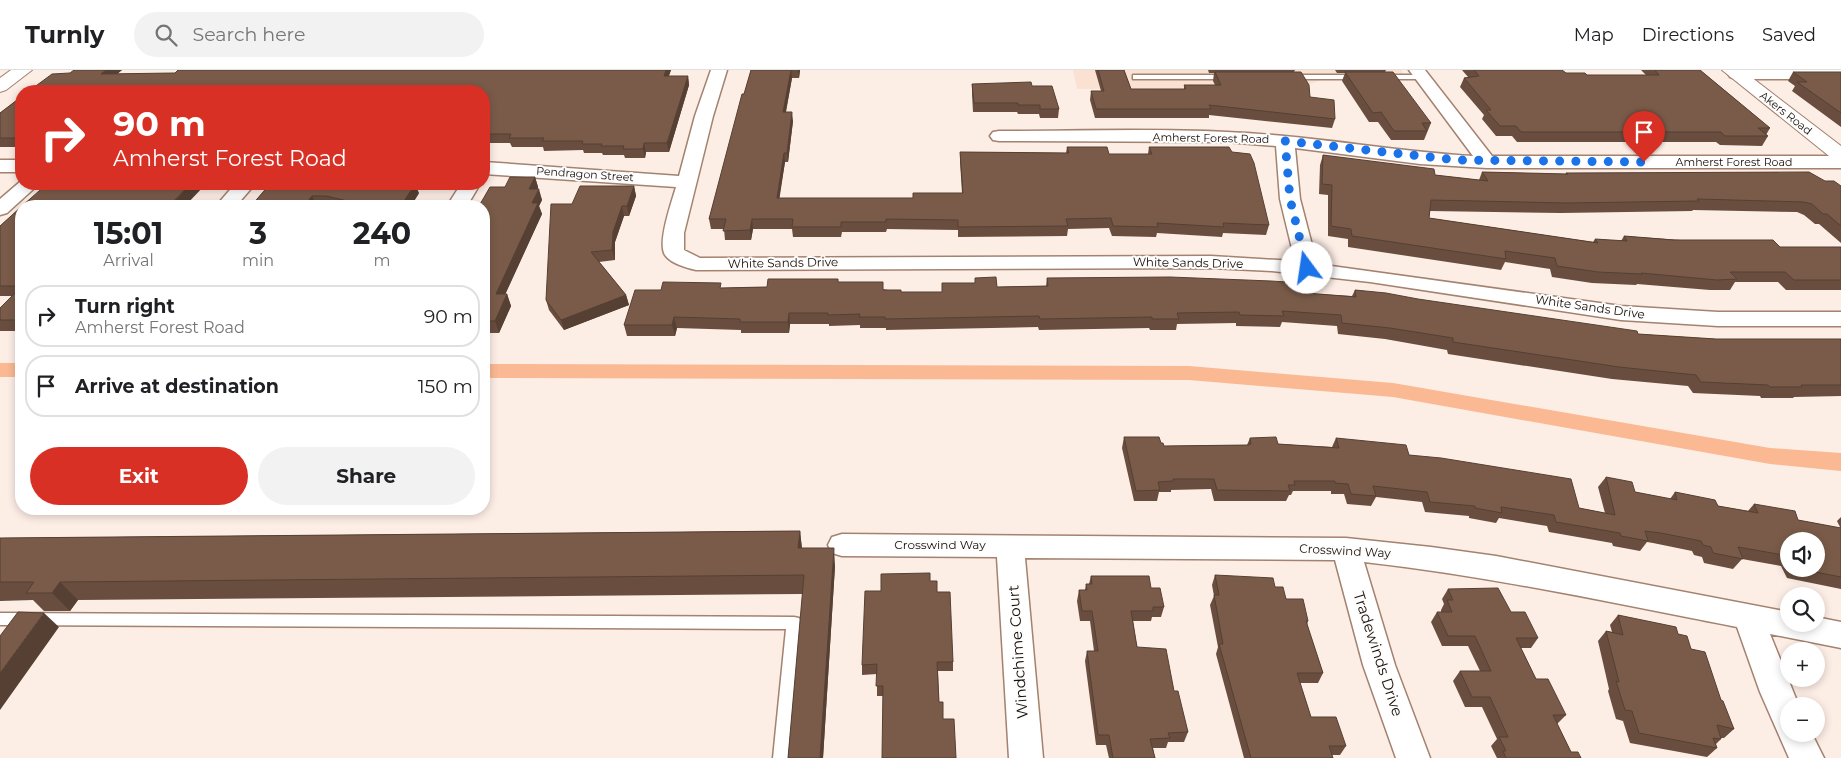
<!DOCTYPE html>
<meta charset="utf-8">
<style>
:root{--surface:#fff;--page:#f2f2f2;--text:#202124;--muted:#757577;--line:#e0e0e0;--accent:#d93025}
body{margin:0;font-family:Montserrat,sans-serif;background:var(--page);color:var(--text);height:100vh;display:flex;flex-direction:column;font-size:19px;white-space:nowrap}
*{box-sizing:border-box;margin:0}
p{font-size:16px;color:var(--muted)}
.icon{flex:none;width:28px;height:28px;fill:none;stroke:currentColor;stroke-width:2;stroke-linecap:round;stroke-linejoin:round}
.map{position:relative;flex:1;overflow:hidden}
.drawer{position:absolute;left:15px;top:130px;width:475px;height:315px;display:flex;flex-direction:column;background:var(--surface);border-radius:20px;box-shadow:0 2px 8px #0003}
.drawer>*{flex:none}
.guide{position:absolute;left:15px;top:15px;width:475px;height:105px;border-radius:20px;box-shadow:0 2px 8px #0003;background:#d93025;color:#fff;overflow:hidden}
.controls{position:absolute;left:1780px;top:462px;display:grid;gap:10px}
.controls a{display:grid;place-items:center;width:45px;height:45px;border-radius:50%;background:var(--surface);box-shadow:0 2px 8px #0003;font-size:25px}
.pin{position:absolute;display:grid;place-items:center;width:42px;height:42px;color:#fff;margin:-51px -21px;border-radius:50% 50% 50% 0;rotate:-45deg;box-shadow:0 0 5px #0007}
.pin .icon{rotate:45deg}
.me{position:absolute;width:55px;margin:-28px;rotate:346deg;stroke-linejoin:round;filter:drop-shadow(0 0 4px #0008)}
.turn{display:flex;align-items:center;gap:18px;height:105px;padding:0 15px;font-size:22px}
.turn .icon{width:65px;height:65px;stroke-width:2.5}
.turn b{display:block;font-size:35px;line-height:42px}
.eta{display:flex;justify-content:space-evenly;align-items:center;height:85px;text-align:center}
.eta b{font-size:30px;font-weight:700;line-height:35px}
.button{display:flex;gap:10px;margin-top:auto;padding:10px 15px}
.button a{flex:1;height:58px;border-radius:30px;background:var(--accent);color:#fff;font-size:20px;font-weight:700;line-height:58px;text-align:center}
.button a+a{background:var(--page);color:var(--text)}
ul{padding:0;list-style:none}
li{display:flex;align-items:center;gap:15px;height:62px;margin:0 10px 8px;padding:0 5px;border:2px solid var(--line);border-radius:20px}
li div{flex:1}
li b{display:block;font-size:19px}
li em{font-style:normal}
header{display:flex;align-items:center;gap:30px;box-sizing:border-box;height:70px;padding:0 25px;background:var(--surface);border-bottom:1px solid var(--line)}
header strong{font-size:24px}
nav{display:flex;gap:28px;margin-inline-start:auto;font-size:18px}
.search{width:350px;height:45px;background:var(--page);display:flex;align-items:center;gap:12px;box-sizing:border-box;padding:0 18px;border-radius:28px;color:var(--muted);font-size:19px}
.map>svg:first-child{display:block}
.built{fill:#fbe1d2}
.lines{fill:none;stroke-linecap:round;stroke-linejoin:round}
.canal{fill:#fab993;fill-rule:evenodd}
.lane-casing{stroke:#a3826f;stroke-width:3}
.street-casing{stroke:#a3826f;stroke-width:3}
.secondary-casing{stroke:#a3826f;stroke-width:2}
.lane{fill:#fff;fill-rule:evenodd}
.street{fill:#fff;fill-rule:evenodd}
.secondary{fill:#fff;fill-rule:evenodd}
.wall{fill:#694e3f;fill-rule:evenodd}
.shaded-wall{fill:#554033}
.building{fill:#7a5b49;stroke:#554033}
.route{stroke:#1a73e8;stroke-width:9;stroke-dasharray:0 16.2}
.labels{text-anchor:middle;stroke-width:4;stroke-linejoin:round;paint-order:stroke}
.far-street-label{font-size:11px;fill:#190e07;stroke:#fdfdfd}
.street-label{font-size:12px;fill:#190e07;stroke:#fdfdfd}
.near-street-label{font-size:15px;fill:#190e07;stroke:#fdfdfd}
</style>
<header>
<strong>Turnly</strong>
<div class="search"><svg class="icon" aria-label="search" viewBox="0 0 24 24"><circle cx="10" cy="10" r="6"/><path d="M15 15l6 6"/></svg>Search here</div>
<nav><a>Map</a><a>Directions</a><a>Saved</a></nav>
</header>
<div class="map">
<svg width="1841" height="688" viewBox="0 0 1841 688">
<rect width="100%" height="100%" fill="#fcede5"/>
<path class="built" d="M1073 0H1401L1408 10 1323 9 1300 18 1077 19Z"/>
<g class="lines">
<path class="canal" d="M0 293H21V307H0Z
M484 294 1189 296 1393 313 1770 378 1841 383V401L1770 394 1393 327 1189 310 484 308Z"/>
<defs>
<path id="lane" d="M1133 5H1230L1234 7 1230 9H1133Z
M1284 5H1360L1364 7 1360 9H1287L1283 7Z
M1379 5H1422L1426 7 1422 9H1382L1378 7Z
M0 543 794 547 799 548 802 553 789 688H773L786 559 0 555Z"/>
<path id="street" d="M711 0H727L713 46 684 163V180L700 188 1211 186 1295 191 1280 129 1276 76 1226 72 999 71 993 70 990 66 993 62 999 61C1075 61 1151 58 1227 62 1309 65 1390 81 1473 86L1409 0H1425L1492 86H1841V98H1487L1420 94 1295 78 1300 129 1317 194 1621 236 1718 242H1841V256H1718L1621 250 1370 212 1272 201 1211 198 696 200C687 198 670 193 665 185 657 173 672 131 676 117L484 104V92L679 106 695 46Z
M1732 0H1841V9H1736L1730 7 1728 4Z
M0 90H21V102H0Z
M21 111V114H39L7 143 0 145V129Z
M235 114H255L236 136H216Z
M461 114H480L467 136H447Z
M842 464 1346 468 1431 477 1496 486 1789 542V554H1816V547L1841 552V578L1770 564 1799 636H1789V664H1812L1824 688H1789L1760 622 1737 557C1613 533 1490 506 1364 492L1395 595 1430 688H1396L1363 595 1335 490 1025 488 1043 688H1009L997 487 842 486 832 483 828 475 832 467Z"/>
<path id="secondary" d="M11 0H32L6 20 0 22V8Z
M1722 0H1742L1841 76V92L1834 90Z"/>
</defs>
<use href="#lane" class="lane-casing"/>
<use href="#street" class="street-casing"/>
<use href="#secondary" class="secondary-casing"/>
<use href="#lane" class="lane"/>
<use href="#street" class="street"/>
<use href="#secondary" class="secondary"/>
</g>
<path class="wall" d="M122 0 117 4 671 0 669 6H688L689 15 669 82H646L645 88H625L624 85H603L602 83H584L583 80 544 81 543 77H512L510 73H484V21L70 3Z
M751 0H800L799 8H792L786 42 793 51 788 92H785L779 128H913L962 123 960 91V82L1066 83 1067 77 1109 84H1148L1149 77 1269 155 1266 165 1223 163 1222 167 1157 163 1156 167 1112 166 1109 158 1068 159 1067 166 958 167V160L887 159 886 162H842L841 167H793L792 159H753L751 170H725L724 159H711L709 149Z
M1095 0H1124L1131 19H1184V15H1215L1213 11 1214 3H1209L1208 0H1295L1294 2 1310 27 1335 49 1332 58 1209 45V48H1095L1090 30 1091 21H1101Z
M1335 0H1386L1385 2 1431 53 1424 70H1391L1378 52H1369L1342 11 1345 3H1337Z
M1462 0H1562L1566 3 1587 5H1646L1641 0H1700L1770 58 1766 65 1768 66 1762 76 1720 75 1716 72H1517L1512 66H1496L1482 49 1484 45 1460 17 1464 8 1468 7Z
M1793 2H1841V57L1792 21 1795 16 1788 11Z
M972 14 1032 16 1059 39 1058 48H1040L1039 44H1018L1017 42H973L972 24Z
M21 27V77H0V43Z
M1323 85 1435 105 1479 110 1482 102 1565 104 1566 103 1825 111 1841 116V173L1819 154H1815L1804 145 1797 142 1693 140 1692 141 1561 143 1430 141 1429 148 1593 172 1595 169 1621 171 1624 166 1780 177H1841V220H1786L1778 212H1735L1730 220H1710L1637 214 1636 215 1592 213 1552 207 1550 199 1505 192 1501 200 1348 177V169L1328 166V125L1319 124 1320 95Z
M535 107 538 117V119L542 130 539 136 542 144 505 224H507L511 236 499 263H484V136L505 117Z
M270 114 419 123 411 136H334L330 135H316V136H251Z
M634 116 636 126 629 146H624L615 172V190L599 192 626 225 629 235 564 260 549 240 546 230 572 134Z
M21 137V261H0V238L12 226H0V156Z
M975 208 997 217 1046 216 1047 208 1352 226 1355 220 1638 264 1716 269H1841V326L1794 327 1793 328H1761L1760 326 1693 323 1688 316 1612 309 1448 284 1447 280 1385 269 1338 264 1337 256 1282 252 1280 257 1236 256V253L1177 254 1176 260H1150L1149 258 1039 260 1038 257 886 260V258H860V255L829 256V254H790L789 263H741V260L677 258 675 266H627L624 255 661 220 722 218 767 217 838 212 901 222H942L975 213Z
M1124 367 1161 373 1164 376 1247 375 1250 368 1278 374 1332 377 1336 368 1409 385 1579 438 1605 443 1598 417 1606 407 1635 422 1670 429 1675 422 1718 436 1748 441 1754 434 1798 450 1839 458 1840 457 1837 451 1841 447V519L1787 508 1781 496 1742 489 1733 499 1704 493 1702 487 1694 485 1692 481 1653 473 1647 472 1640 481 1613 476 1612 473 1549 462 1547 456 1499 448 1496 453 1469 448V446L1425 442 1422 432 1376 427 1371 436 1347 434 1344 424H1331V421H1293L1291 425H1289L1286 431H1214L1211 419 1171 420V422H1159L1157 431H1134L1122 378ZM1789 471 1816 499H1789Z
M800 461 802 478 835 496 823 688H788L803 524 78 530 70 541H44L33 530 0 531V468Z
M1215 505 1275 517 1308 551 1307 555 1323 603 1318 613H1300L1311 647 1346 676 1340 685H1332L1333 688H1244L1216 584 1218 577 1210 535 1214 526 1212 515Z
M1091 506 1151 518 1164 537 1161 547H1152L1151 551H1133L1137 577 1174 621 1188 662 1184 672H1168L1166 678H1153L1155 688H1109L1106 675H1096L1085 591 1087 581H1094L1090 551H1080L1077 531 1079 520H1085L1086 514H1089Z
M930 511 937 522 953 592V601H938L939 632 943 649 956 688 883 626H877V604L862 605V595L881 521Z
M1448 519 1511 542 1538 568 1531 578H1521L1536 609 1566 645 1557 654 1571 682 1581 688H1497L1491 676 1497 669 1482 637H1465L1453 611 1460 601H1480L1468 576H1442L1431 552 1437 542H1441V540L1444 534 1442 529Z
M1618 545 1678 564 1691 579 1721 630 1734 659 1724 668H1721V669L1716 674 1717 678 1707 687 1630 673 1623 651 1616 649 1608 621 1609 619 1598 571 1606 561 1612 562 1610 555Z"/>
<path class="shaded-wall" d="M106 0H122L106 13 101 4Z
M666 0H671L665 15 664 6Z
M791 0 792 8 784 51 783 42Z
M798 0H800L799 8Z
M688 6 689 15 669 82 667 73Z
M792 42 793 51 788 92 787 83Z
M644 73 646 82 645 88 643 79Z
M784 83 785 92 778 138 777 128Z
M535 107 538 117 533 130 529 119Z
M190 114H206L185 136H169Z
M415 114 419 123 411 136H401Z
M634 116 636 126 629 146 627 136Z
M539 119 542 130 539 136 542 144 500 236 496 224 532 133Z
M312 126 316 135V136H304Z
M622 136 624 146 615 172V190L612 180 613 162Z
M752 149 753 159 751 170 750 160Z
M507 224 511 236 499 263 495 251Z
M626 225 629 235 564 260 561 250Z
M789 243 790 254 789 263 788 252Z
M674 247 677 258 675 266 672 255Z
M800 461 802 480 798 478Z
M834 478 835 496 823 688H820Z
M60 512 78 530 70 541 52 523Z
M44 543 59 557 0 640V603Z"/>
<path class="building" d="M74 0H106L101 4 175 3 178 0H666L664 6H688L667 73H644L643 79H623L624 76H601L602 74H582L583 71H542L544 68H509L511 64H484V21H29L52 4 70 3Z
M751 0H791L783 42H792L787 83H784L777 128H913V123H963L960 82 1069 83 1067 77H1107L1109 84H1152L1149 77H1229L1232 82 1250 84 1254 93 1269 155 1223 153 1224 157 1157 153 1158 157 1113 156 1111 148 1066 149 1068 156 958 157V150L886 149V152H841V157H792L793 149H752L750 160 723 161 726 149H709L742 24H744Z
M1098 0H1124L1131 19H1186L1184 15H1221L1215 2H1301L1309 15 1310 27 1334 30 1335 49 1209 35 1211 39H1096L1091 21H1104Z
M1474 0H1562L1566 3H1585L1587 5H1659L1655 0H1700L1770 58H1758L1768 66H1725L1721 62H1521L1516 56H1500L1486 40H1491L1464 8 1479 6Z
M1345 2H1393L1431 53H1422L1427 61H1394L1381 42 1373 43Z
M1793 2H1841V43L1797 12H1807Z
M1031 12 1032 16H1052L1059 39H1040V35H1018V33H974L972 14Z
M21 27V68H0V43Z
M1323 85 1434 99 1435 105 1488 111 1482 102 1568 104 1566 103 1809 102 1825 111H1834L1841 116V156L1827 144H1823L1812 134 1804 132 1697 129 1699 131 1567 133 1431 130 1429 148 1598 173 1595 169 1627 171 1624 166 1674 170H1773L1780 177H1841V210H1794L1785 202H1730L1737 209 1717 210 1641 203 1642 204 1598 202 1557 196 1555 188 1505 181 1506 189 1352 166 1351 159 1331 156 1332 115 1322 114Z
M510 107H535L529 119H539L532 133H538L496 224H507L495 251H484V136H479L490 117H505Z
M49 114H190L169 136H22L39 121Z
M270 114H415L401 136H348L352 132 326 126H312L304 136H251Z
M580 116H634L627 136H622L613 162 612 180 591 182 626 225 561 250 546 230 551 134H572Z
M21 137V216H0V156Z
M996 207 997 217 1048 216 1047 208 1170 207 1271 211 1303 213 1306 223 1356 227 1355 220 1386 223 1418 229 1637 261 1638 264 1716 269H1841V315H1801L1802 317H1770L1768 315 1701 312 1696 305 1619 297 1453 272V268L1390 258 1342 253 1341 245 1282 241 1284 246 1240 245 1239 242 1177 243 1179 249H1152V247L1040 249 1039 246 885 249V247H859L860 244 828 245V243H789L788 252H740V249L674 247 672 255H624L635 220H661L663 212 721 213 720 218 767 217 768 209H838V212H883V220H901V222H942V213H975V208Z
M21 217V250H0V238Z
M1124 367H1159L1161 373H1163L1164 376 1249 375V374H1251L1250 368 1276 367 1278 374 1339 378 1336 368 1406 375 1409 385 1441 388 1571 409 1579 438 1615 445 1606 407 1632 412 1635 422 1677 430 1675 422 1715 430 1718 436 1758 443 1754 434 1795 441 1798 450 1841 458V507L1800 499H1816V471H1789V486L1738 477 1743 489 1713 483 1711 477 1703 475 1701 471 1661 463 1645 461 1648 471 1621 466 1620 463 1556 452 1554 445 1501 437 1502 443 1475 438V436L1430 432 1427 422 1373 416 1376 426 1351 424 1348 414 1335 413V411H1294L1295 415H1288L1290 421 1217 420 1214 409H1173V411L1158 412 1160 420 1136 421Z
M800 461 798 478H834L820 688H788L804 505 60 512 52 523H26L34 512H0V468Z
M930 503V511H937V522H950L953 592H937L939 632H943V649H954L956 688H882L883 616H876L877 594 862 595 865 521H881V504Z
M1215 505 1273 508 1275 517H1283L1286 529H1303L1308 551H1306L1323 603H1297L1311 647H1336L1346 676H1329L1333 688H1251L1219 574H1223L1214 525H1219Z
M1091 506H1149L1151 518H1160L1164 537H1153V541H1131L1137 577 1166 579 1174 621H1178L1188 662 1168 663 1170 668 1150 669 1155 688H1113L1109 665H1098L1087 581H1098L1092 541H1082L1079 520H1087L1086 514H1092Z
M1498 518 1511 542H1525L1538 568H1516L1536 609H1548L1566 645H1553L1571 682H1578L1581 688H1506L1503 681H1506L1499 667H1508L1490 627H1472L1460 601H1491L1475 566H1448L1437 542H1452L1447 530H1453L1448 519Z
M18 542 44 543 0 603V566Z
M1618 545 1676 557 1678 564 1687 566 1691 579 1705 582 1721 630 1723 631 1734 659 1717 655 1721 669 1713 668 1717 678 1639 663 1632 641 1625 640 1616 611 1619 612 1606 561 1623 565Z"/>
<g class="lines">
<path class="route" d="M1307 198 1290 129 1285 71 1457 90 1644 92"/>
</g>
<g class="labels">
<g class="far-street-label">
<text transform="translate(1786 43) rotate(38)" y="4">Akers Road</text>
<text transform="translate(1211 68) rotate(1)" y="4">Amherst Forest Road</text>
<text x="1734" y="96">Amherst Forest Road</text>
<text transform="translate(585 104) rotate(4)" y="4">Pendragon Street</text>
</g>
<g class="street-label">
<text transform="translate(783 193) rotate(-1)" y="4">White Sands Drive</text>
<text transform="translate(1188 193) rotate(1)" y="4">White Sands Drive</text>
<text transform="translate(1590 237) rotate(8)" y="4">White Sands Drive</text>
<text x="940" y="479">Crosswind Way</text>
<text transform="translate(1345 481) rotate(3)" y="4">Crosswind Way</text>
</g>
<g class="near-street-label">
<text transform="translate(1018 582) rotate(-94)" y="5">Windchime Court</text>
<text transform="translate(1378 584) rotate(72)" y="5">Tradewinds Drive</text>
</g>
</g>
</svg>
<div class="controls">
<a><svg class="icon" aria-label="sound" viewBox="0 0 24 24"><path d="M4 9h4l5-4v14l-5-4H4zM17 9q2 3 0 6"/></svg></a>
<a><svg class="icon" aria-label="search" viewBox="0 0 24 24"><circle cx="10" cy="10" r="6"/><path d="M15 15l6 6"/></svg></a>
<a>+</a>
<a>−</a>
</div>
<div class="pin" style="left:1644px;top:92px;background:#d93025"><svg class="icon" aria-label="arrive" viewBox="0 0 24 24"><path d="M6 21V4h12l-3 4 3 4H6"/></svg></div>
<svg class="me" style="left:1307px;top:198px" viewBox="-20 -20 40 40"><circle r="19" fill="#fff"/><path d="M0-13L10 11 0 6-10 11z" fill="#1a73e8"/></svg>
<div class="guide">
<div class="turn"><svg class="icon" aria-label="right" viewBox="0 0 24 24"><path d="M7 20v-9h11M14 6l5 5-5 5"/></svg><div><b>90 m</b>Amherst Forest Road</div></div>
</div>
<section class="drawer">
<div class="eta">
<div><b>15:01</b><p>Arrival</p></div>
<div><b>3</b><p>min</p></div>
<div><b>240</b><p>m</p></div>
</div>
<ul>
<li><svg class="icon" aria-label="right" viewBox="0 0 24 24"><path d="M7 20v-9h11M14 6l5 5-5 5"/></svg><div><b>Turn right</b><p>Amherst Forest Road</p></div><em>90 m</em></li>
<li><svg class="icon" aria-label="arrive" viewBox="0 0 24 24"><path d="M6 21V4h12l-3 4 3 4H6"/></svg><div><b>Arrive at destination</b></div><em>150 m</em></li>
</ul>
<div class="button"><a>Exit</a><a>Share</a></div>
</section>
</div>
